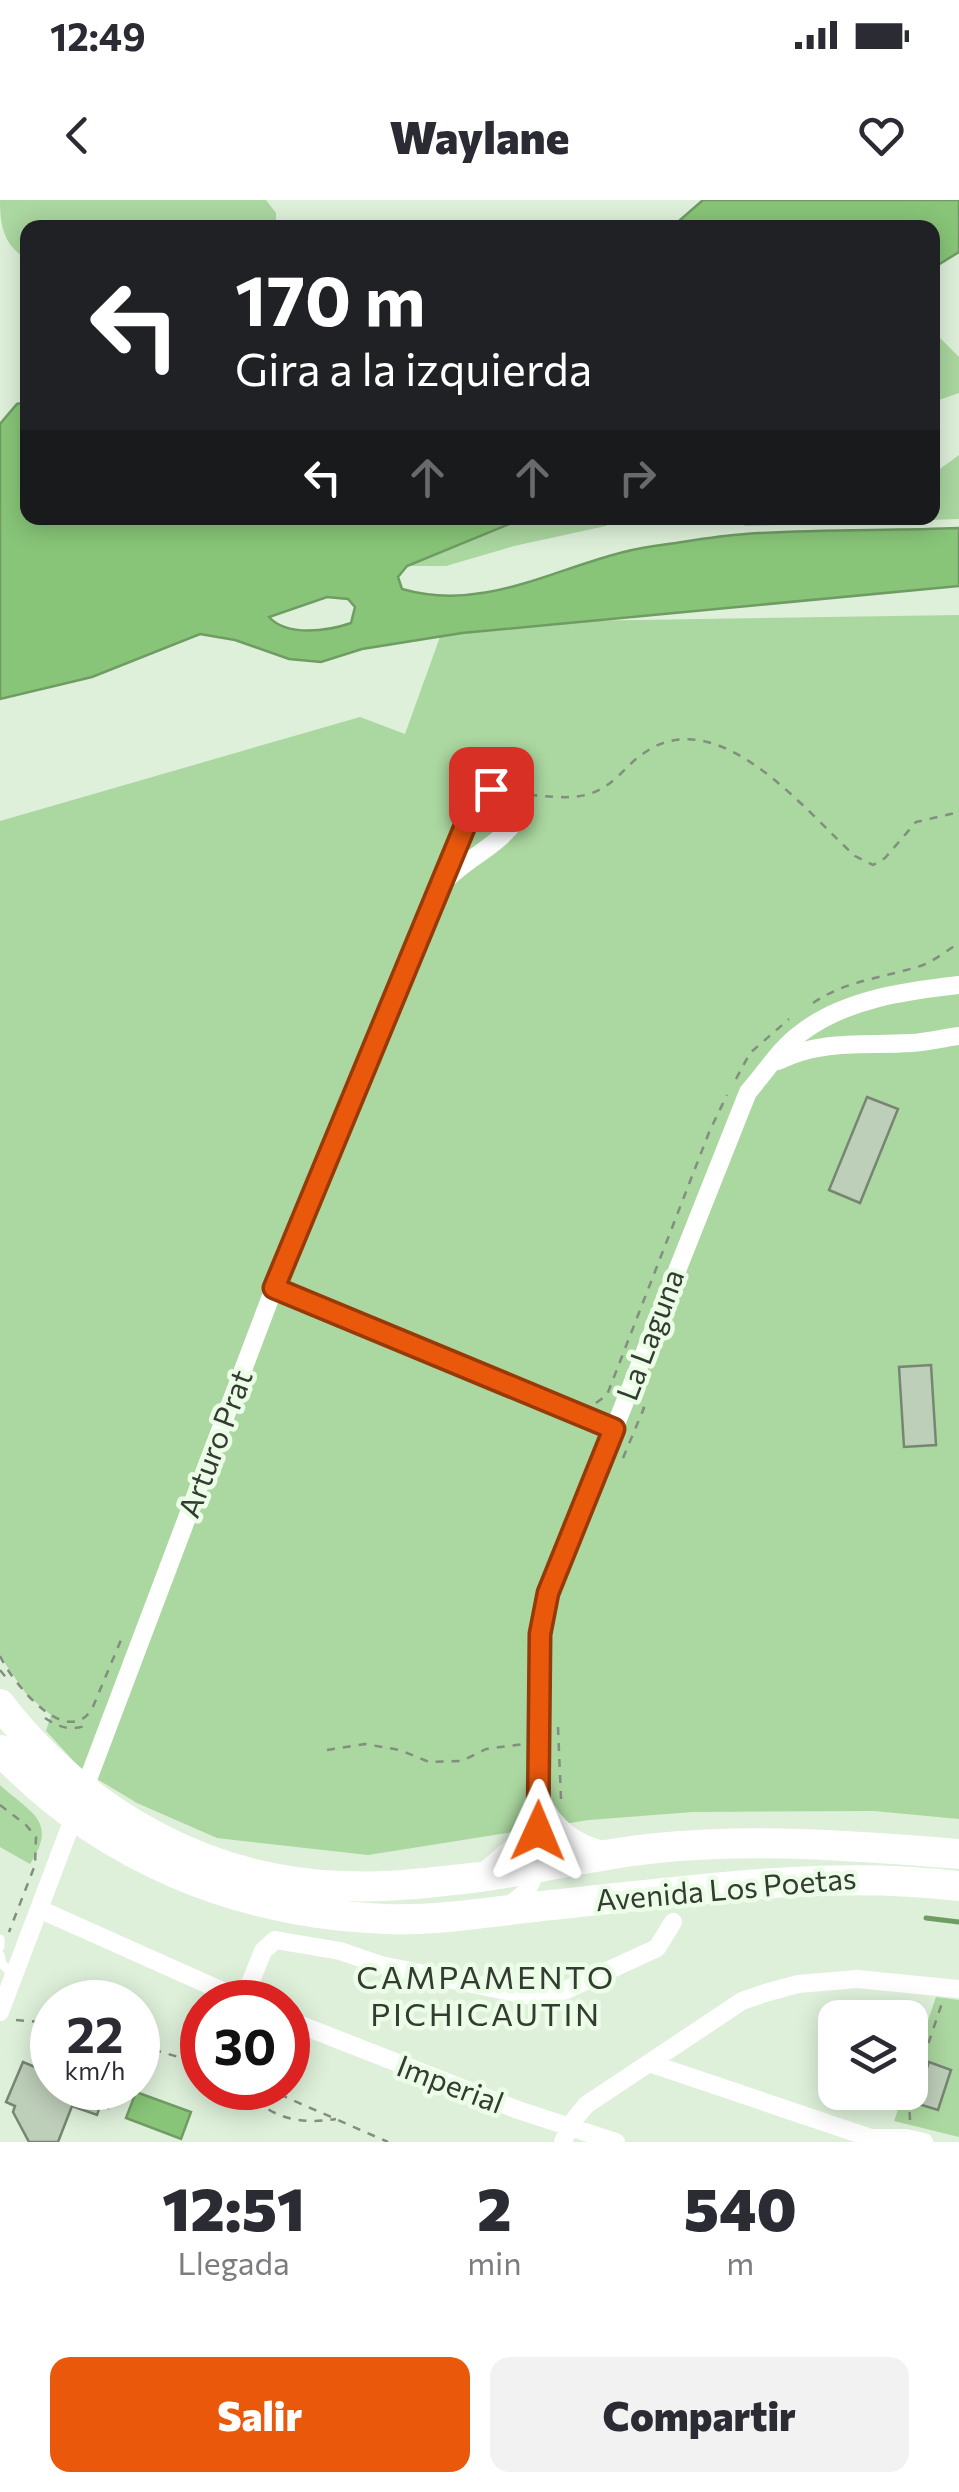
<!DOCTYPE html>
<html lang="es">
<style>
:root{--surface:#fff;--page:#f2f2f3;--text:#2b2b33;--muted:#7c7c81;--accent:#ea580c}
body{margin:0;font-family:Commissioner,sans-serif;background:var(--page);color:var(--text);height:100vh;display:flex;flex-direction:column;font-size:38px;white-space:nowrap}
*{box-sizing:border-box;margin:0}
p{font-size:32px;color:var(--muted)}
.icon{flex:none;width:55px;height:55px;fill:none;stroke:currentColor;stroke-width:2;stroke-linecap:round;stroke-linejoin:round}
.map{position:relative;height:1942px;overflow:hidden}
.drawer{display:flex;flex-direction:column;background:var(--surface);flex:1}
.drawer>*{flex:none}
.hud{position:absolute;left:20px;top:20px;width:920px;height:305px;border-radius:20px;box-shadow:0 5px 25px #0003;background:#202124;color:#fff;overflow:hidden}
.buttons{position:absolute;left:818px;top:1800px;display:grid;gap:20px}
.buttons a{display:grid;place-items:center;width:110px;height:110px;border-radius:20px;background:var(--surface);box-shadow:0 5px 25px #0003;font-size:50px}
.speed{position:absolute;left:30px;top:1780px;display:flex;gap:20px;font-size:50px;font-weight:700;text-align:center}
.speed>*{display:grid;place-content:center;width:130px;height:130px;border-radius:50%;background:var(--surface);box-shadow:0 5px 25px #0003;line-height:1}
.speed small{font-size:25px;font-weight:400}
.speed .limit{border:15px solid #d22;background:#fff;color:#111}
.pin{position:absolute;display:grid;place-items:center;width:85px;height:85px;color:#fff;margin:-42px;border-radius:20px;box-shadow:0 5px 15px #0006}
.me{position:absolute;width:110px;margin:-55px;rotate:1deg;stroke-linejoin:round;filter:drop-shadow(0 0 8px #0008)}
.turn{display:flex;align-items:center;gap:35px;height:210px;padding:0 50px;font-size:45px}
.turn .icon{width:130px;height:130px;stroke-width:2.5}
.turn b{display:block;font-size:70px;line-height:85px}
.lanes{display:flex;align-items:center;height:95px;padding:0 50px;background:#0003;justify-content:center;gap:50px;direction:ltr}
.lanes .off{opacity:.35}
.eta{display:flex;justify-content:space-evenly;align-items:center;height:170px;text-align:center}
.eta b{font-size:60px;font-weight:800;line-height:70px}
.button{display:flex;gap:20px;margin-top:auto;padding:20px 50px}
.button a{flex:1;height:115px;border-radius:20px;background:var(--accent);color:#fff;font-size:40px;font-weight:800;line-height:115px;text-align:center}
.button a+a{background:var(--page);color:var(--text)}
.status{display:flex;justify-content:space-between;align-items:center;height:70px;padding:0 50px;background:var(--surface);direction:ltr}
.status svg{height:28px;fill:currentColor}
header{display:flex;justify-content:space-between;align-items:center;height:130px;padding:0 50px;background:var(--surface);font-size:45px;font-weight:800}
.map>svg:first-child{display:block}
.green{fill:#abd7a0}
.water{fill:#88c578;stroke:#6f9c63;stroke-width:2.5;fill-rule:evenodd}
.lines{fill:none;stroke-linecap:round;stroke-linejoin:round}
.stream{stroke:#6f9c63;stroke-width:5}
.building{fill:#bdceb9;stroke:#768672;stroke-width:2.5}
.path{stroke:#828e7f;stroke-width:2.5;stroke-dasharray:8 8;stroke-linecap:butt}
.service{stroke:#fff;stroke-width:9}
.minor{stroke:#fff;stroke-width:18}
.primary{stroke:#fff;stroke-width:30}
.route-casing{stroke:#983908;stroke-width:25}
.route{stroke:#ea580c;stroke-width:18}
.labels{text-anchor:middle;stroke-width:9;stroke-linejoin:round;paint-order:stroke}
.street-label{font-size:30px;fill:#343b32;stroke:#ebfde7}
.neighbourhood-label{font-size:32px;letter-spacing:2.5px;fill:#343b32;stroke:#ebfde7}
</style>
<div class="status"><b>12:49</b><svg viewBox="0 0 49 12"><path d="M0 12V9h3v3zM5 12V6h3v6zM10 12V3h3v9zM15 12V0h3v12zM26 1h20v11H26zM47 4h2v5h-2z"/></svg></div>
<header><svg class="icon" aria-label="back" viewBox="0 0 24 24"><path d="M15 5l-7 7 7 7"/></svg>Waylane<svg class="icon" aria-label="heart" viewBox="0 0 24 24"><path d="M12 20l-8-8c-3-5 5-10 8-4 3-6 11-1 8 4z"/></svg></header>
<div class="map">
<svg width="959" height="1942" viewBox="0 0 959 1942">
<rect width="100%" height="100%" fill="#def0da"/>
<path class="green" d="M0 0H266L276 13V27L28 28 27 59C4 46 0 26 0 0Z
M933 131 959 157V193L933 202Z
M959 255V319L744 326 753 318H932L933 274Z
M524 318H615L606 326 514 346 446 366H407Z
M959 415V1619L874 1611 693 1612 589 1620 368 1655 217 1638 137 1603 82 1570 46 1531 51 1515 27 1495 0 1456V621L360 517 405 534 445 423Z
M0 1585C32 1614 58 1621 30 1664L0 1647Z
M936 1797 959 1800V1937L894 1921 904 1893 910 1892V1874Z"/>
<path class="water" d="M703 0H959V52L933 68 932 28 672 27Z
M26 202 28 318H524L407 366 398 377 402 389C492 415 568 358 654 346 684 342 715 336 745 334 815 329 888 331 959 328V386L462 433 362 449 321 462 289 459 235 440 200 434 92 477 0 499V224L17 204ZM327 397 348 399 355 407 351 423C328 431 287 437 269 417Z
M136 1892 191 1912 181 1939 126 1918Z"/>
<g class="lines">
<path class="stream" d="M926 1718 959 1722"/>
</g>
<path class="building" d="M867 897 898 909 860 1003 829 990Z
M931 1165 936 1245 904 1247 899 1167Z
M23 1862 52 1874V1888H115L108 1908 100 1906 97 1915 72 1906 58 1942H29L13 1912 15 1906 6 1902Z
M929 1862 951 1870 938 1910 915 1903Z"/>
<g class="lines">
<path class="path" d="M529 595C562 597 588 603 615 579 625 570 633 560 644 553 719 500 807 613 855 656L873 665 885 658 916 622 959 612
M813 803C845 781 881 778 917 767 932 763 946 751 959 743
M736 879 750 853 789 819
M596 1203 607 1195 710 930 727 895
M623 1258 644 1208 641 1207
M0 1456C12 1482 66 1550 92 1509L121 1440
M0 1470 8 1480
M45 1518C60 1528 71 1531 88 1525
M558 1527 561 1599
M327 1550 365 1544 400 1550 429 1562 462 1561 486 1549 524 1544
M0 1605 26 1625 36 1637 35 1665 9 1732
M16 1820 52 1823
M138 1845 202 1864
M245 1888C268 1918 299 1925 336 1919
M265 1888 388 1942
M910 1920 909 1901 942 1803"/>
<path class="service" d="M0 1739V1747
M0 1755 2 1764 14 1776"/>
<path class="minor" d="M778 861C822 839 864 846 911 843 927 842 943 838 959 836
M274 1088 614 1229
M541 1600C554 1627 575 1644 604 1650
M483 1672 521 1640 536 1610
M509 1706 527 1691 538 1667 540 1433 549 1393 748 892C765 873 780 848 801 833 845 799 906 791 959 785
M39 1709 247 1802
M243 1801 263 1751 275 1740 340 1751 381 1765 535 1797 566 1790 657 1748 673 1722
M0 1812 274 1088 445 681C466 659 499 645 515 621L512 594 491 589 477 597 445 681
M288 1820 518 1910 616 1942
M649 1863 871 1938H906L924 1942
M563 1942 570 1925 586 1905 742 1801 765 1793 798 1784 857 1779 959 1789"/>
<path class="primary" d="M0 1504C82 1611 206 1682 342 1686 385 1688 428 1683 471 1678 533 1671 594 1654 657 1648 758 1638 858 1646 959 1654
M0 1550C101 1658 239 1714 385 1719 441 1721 496 1711 551 1705 688 1691 822 1670 959 1686"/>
</g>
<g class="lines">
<defs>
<path id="route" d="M491 589 477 597 274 1088 614 1229 548 1393 540 1434 538 1631"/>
</defs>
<use href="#route" class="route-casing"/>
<use href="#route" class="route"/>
</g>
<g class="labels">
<g class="street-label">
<text transform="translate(651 1135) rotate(-69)" y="10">La Laguna</text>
<text transform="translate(216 1244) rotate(-69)" y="10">Arturo Prat</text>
<text transform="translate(726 1690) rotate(-5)" y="10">Avenida Los Poetas</text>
<text transform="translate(450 1885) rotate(21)" y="10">Imperial</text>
</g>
<g class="neighbourhood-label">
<text x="486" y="1789">CAMPAMENTO<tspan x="486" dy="37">PICHICAUTIN</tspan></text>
</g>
</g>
</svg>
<div class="buttons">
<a><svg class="icon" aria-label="layers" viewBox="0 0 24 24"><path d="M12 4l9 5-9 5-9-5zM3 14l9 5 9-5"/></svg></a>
</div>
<div class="speed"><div>22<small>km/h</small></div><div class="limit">30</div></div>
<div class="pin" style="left:491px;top:589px;background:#d93025"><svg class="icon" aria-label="arrive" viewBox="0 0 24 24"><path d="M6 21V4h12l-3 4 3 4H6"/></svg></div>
<svg class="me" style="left:538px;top:1631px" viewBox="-20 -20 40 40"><path d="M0-17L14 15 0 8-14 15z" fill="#ea580c" stroke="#fff" stroke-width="4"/></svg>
<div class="hud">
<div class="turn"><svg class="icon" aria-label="left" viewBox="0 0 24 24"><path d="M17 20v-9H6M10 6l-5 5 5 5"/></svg><div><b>170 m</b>Gira a la izquierda</div></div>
<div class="lanes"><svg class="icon" aria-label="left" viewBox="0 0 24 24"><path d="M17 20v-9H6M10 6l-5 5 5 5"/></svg><svg class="icon off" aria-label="ahead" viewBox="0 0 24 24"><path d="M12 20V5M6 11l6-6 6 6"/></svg><svg class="icon off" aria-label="ahead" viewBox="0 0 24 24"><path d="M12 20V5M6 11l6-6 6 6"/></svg><svg class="icon off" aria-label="right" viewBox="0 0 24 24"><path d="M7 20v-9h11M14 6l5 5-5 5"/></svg></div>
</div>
</div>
<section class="drawer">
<div class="eta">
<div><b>12:51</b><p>Llegada</p></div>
<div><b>2</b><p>min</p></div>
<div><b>540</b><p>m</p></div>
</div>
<div class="button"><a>Salir</a><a>Compartir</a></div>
</section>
